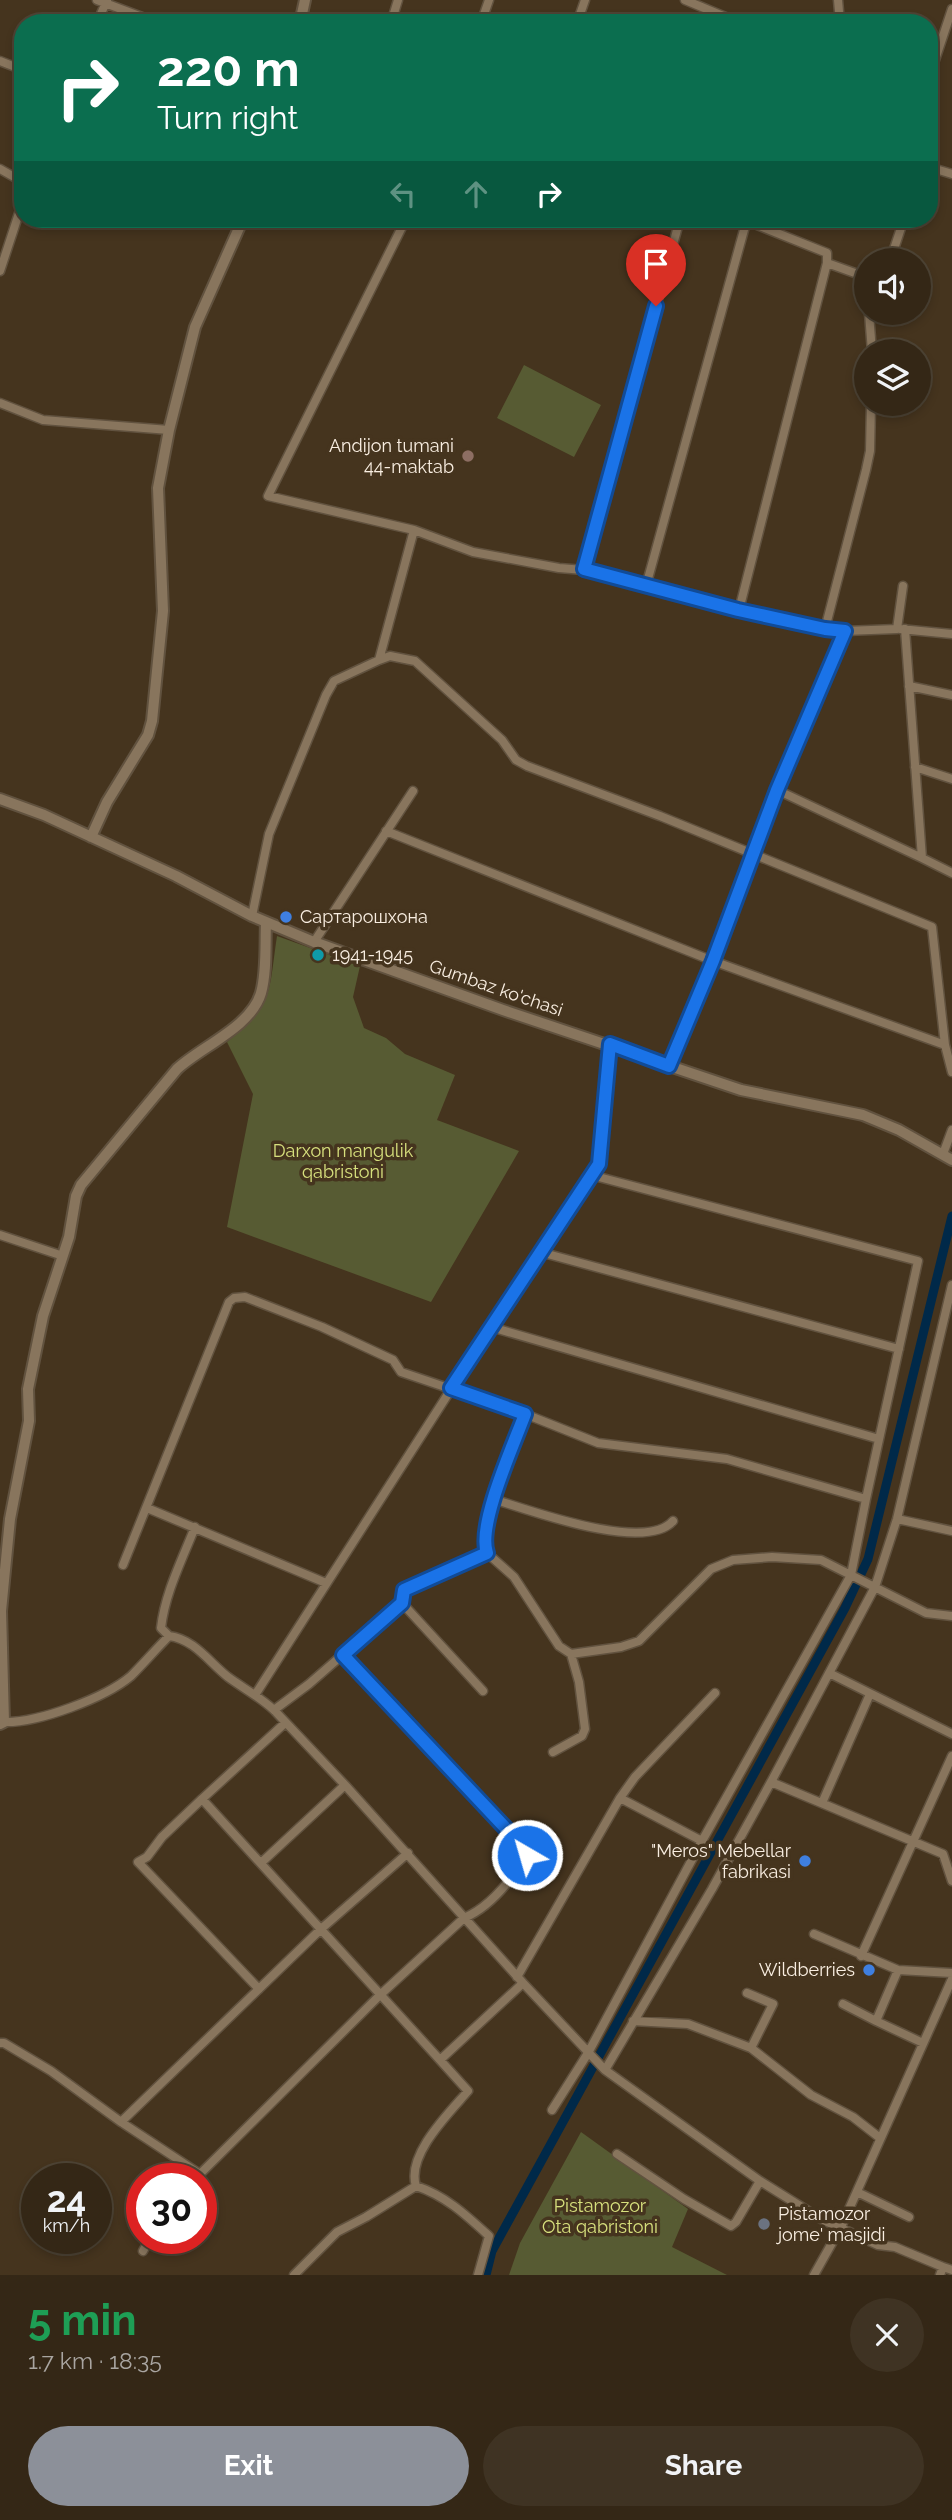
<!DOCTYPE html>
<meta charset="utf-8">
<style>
:root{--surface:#342716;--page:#3f3323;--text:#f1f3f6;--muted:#a9a5a1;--line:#4e4435;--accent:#8c9099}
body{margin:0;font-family:Raleway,sans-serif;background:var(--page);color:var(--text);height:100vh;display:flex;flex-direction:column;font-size:26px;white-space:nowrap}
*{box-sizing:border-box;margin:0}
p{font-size:23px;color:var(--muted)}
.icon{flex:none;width:38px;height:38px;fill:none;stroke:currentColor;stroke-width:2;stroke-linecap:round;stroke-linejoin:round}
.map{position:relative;height:2275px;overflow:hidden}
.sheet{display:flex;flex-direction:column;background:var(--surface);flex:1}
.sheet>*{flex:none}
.banner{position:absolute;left:14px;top:14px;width:924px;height:214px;border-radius:28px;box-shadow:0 4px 10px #0003,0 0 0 2px var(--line);background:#0b6e4f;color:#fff;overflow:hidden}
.controls{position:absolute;left:854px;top:248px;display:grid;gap:14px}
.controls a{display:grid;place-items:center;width:77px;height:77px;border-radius:50%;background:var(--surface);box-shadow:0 4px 10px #0003,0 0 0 2px var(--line);font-size:35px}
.speed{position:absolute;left:21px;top:2163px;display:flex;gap:14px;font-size:35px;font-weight:700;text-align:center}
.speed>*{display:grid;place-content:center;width:91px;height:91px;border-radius:50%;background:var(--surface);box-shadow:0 4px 10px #0003,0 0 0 2px var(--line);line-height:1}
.speed small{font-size:18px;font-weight:400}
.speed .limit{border:10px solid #d22;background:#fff;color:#111}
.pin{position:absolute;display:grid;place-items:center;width:60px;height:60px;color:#fff;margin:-72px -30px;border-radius:50% 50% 50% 0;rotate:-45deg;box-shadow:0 0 7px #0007}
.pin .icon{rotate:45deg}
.me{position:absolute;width:77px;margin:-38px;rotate:322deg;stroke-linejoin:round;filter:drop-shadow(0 0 5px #0008)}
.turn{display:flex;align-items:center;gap:24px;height:147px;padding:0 28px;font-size:32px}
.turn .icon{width:91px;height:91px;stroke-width:2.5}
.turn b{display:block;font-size:49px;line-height:60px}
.lanes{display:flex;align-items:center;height:66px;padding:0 28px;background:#0003;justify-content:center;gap:35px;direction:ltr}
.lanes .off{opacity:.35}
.round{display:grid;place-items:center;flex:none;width:74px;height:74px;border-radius:37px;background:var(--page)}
.headline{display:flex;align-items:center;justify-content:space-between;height:119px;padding:0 28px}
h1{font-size:42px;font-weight:700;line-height:52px;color:#1e9e55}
.action{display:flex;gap:14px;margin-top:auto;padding:14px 28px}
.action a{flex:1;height:80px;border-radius:42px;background:var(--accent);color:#fff;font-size:28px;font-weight:700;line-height:80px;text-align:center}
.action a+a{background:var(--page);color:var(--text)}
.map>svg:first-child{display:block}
.green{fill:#575b33}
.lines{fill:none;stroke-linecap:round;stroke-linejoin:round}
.canal{stroke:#002949;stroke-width:9}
.street-casing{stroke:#61523f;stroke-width:11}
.secondary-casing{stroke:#61523f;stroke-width:14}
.street{stroke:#88755d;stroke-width:8}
.secondary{stroke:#88755d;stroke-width:10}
.route-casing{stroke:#114b97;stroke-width:18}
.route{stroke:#1a73e8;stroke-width:12}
.education-dot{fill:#8d6e63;stroke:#45341e;stroke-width:2.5}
.shop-dot{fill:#3f7fe0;stroke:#45341e;stroke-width:2.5}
.culture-dot{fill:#0f9aa8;stroke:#45341e;stroke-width:2.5}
.worship-dot{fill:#6b7280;stroke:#45341e;stroke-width:2.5}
.labels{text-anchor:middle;stroke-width:7;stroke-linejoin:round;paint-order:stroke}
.poi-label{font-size:18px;fill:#f9eee1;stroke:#45341e;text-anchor:end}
.street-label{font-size:18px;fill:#f9eee1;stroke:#45341e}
.park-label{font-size:18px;fill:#d7e07d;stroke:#45341e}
</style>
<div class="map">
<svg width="952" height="2275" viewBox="0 0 952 2275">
<rect width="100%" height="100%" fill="#45341e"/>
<path class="green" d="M524 365 601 405 574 457 497 418Z
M277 936 360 966 353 997 364 1028 386 1038 405 1054 455 1075 437 1120 519 1151 431 1302 227 1227 253 1094 227 1042C275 1001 268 995 277 936Z
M581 2132 688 2209 672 2247 727 2275H509L520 2243Z"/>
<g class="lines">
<path class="canal" d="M486 2275 492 2251 845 1608 868 1559 952 1216"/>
<defs>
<path id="street" d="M97 0 158 23
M685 0 740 23
M838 0 840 23
M97 23 107 0
M391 23 398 0
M481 23 489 0
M577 23 585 0
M0 61 23 70
M929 78 952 9
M929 167 952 174
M0 169 23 182
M406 219 268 496 414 530 473 552 559 568 584 570 739 610 825 629 845 631 897 629 903 586
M742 219 827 253V263L866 277
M890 261 904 219
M0 271 23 201
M864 276 866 290
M869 313 872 352
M0 403 43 420 169 430
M414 530 379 660 390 656 415 661 502 740 516 760 527 766 660 816 932 927 945 1045 952 1072
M584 570 680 219
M646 586 747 219
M739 610 827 263
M825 629 866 470 870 451 871 404
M900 629 952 634
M905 629 922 858 952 873
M909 686 952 695
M915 767 952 779
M777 790 922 858
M386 831 713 961 945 1045
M252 916 269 834 326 695 334 681 379 660
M314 942 413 791
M669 1066 713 961 777 790 845 631
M943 1154 952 1130
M0 1235 63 1256
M540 1252 899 1349
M952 1285 897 1519 875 1587 771 1782 943 1854 952 1881
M491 1327 879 1439
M525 1414 598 1443 727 1459 866 1499
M493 1499C529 1510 645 1553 673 1521
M147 1508 326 1583
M897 1519 952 1531
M487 1553 514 1577 559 1646 571 1654 621 1647 639 1641 711 1569 733 1560 772 1557 821 1560 926 1613 952 1616
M123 1565 229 1302 234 1298 245 1297 322 1327 393 1360 401 1372 525 1414C514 1444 477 1524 487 1553
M402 1603 483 1691
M169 1636 161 1628C165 1593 182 1560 195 1527
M829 1673 952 1734
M255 1695 491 1327 599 1164 610 1044
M274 1710 309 1684 402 1603 404 1590 487 1553
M4 1722C38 1723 105 1698 131 1676 144 1663 156 1649 169 1636 194 1639 209 1662 228 1677 243 1688 260 1697 274 1710L345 1785 523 1983 605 2070 760 2181 821 2219 878 2245 895 2247 943 2267
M285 1723 202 1799 440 2060 523 1983
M553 1752 582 1736 585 1729 579 1682 571 1654
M620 1798 702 1841
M202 1799 162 1837 147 1857 138 1862 259 1989
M822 1803 870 1694
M262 1862 345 1785
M814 1934 898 1970 952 1973
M861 1956 952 1756
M517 1977 620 1798 635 1777 715 1693
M747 1993 773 2004 751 2048
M843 2004 876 2021 898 1970
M633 2021 688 2024 751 2048 811 2095 853 2117 880 2138
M876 2021 923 2043
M0 2043H4L51 2071 121 2122 321 1929 408 1853
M605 2070 712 1889 771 1782
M552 2110 588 2053 702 1841 851 1575 866 1499 918 1261 591 1175
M121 2122 200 2174 380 1995 464 1918C491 1907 512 1879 527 1855L526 1850 512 1835 343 1655
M617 2154 684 2199 731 2226 736 2222 760 2181
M416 2186C406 2155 449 2113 468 2091L440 2060
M857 2192 909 2217
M143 2251 150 2238
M294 2275 337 2232 366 2217 416 2186C446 2196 466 2215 489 2236L478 2275
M814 2275 841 2227 952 1979
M940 2275 943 2267 952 2270"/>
<path id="secondary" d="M300 23 305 0
M0 799 44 815 176 876 252 916 314 942 503 1010 741 1090 863 1115 899 1130 952 1160
M91 837 107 802 148 735 152 721 163 611 158 488 169 430 195 327 243 219
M0 1724 4 1722 1 1611 10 1519 29 1421 28 1389 43 1316 69 1237 76 1196 81 1185 177 1069C202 1046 251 1027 261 993 267 971 265 944 266 922"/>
</defs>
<use href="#street" class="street-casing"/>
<use href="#secondary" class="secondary-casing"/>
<use href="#street" class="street"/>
<use href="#secondary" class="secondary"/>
</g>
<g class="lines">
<defs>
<path id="route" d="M527 1855 526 1850 512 1835 343 1655 402 1603 404 1590 487 1553C477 1525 514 1444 525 1414L451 1388 599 1164 610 1044 669 1066 713 961 777 790 845 631 825 629 738 610 584 569 656 306"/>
</defs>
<use href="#route" class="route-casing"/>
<use href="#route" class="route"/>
</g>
<circle class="education-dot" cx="468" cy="456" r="7"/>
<g class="shop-dot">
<circle cx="286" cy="917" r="7"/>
<circle cx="805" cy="1861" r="7"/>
<circle cx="869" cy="1970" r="7"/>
</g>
<circle class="culture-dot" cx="318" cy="955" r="7"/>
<circle class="worship-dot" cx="764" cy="2224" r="7"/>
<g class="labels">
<g class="poi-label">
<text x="454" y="452">Andijon tumani<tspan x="454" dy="21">44-maktab</tspan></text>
<text x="300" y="923" text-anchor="start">Сартарошхона</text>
<text x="332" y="961" text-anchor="start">1941-1945</text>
<text x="791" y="1857">"Meros" Mebellar<tspan x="791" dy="21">fabrikasi</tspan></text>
<text x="855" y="1976">Wildberries</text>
<text x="778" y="2220" text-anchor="start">Pistamozor<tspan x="778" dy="21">jome' masjidi</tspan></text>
</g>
<g class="street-label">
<text transform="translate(496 988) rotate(19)" y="6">Gumbaz ko'chasi</text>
</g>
<g class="park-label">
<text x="343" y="1157">Darxon mangulik<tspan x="343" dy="21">qabristoni</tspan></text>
<text x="600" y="2212">Pistamozor<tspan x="600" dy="21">Ota qabristoni</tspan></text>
</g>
</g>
</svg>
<div class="controls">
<a><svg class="icon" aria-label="sound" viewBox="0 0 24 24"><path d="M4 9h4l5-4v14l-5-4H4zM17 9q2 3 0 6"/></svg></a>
<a><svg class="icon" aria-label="layers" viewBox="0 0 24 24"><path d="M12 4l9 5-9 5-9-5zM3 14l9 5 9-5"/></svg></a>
</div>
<div class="speed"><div>24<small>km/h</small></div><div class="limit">30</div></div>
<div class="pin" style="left:656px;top:306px;background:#d93025"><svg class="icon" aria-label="arrive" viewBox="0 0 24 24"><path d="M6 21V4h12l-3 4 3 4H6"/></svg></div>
<svg class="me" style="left:527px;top:1855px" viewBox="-20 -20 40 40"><circle r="17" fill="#1a73e8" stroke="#fff" stroke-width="3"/><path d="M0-11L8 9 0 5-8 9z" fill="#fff"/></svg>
<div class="banner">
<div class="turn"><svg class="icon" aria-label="right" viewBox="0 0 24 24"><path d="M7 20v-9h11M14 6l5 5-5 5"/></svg><div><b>220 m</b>Turn right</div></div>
<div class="lanes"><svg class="icon off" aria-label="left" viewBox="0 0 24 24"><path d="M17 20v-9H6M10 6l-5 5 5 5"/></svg><svg class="icon off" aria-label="ahead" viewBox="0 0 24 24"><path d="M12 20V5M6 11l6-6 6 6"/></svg><svg class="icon" aria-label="right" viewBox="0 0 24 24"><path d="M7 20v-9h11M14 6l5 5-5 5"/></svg></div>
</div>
</div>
<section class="sheet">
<div class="headline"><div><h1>5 min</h1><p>1.7 km · 18:35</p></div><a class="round"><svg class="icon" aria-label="close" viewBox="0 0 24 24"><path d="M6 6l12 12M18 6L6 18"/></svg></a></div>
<div class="action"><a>Exit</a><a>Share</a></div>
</section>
